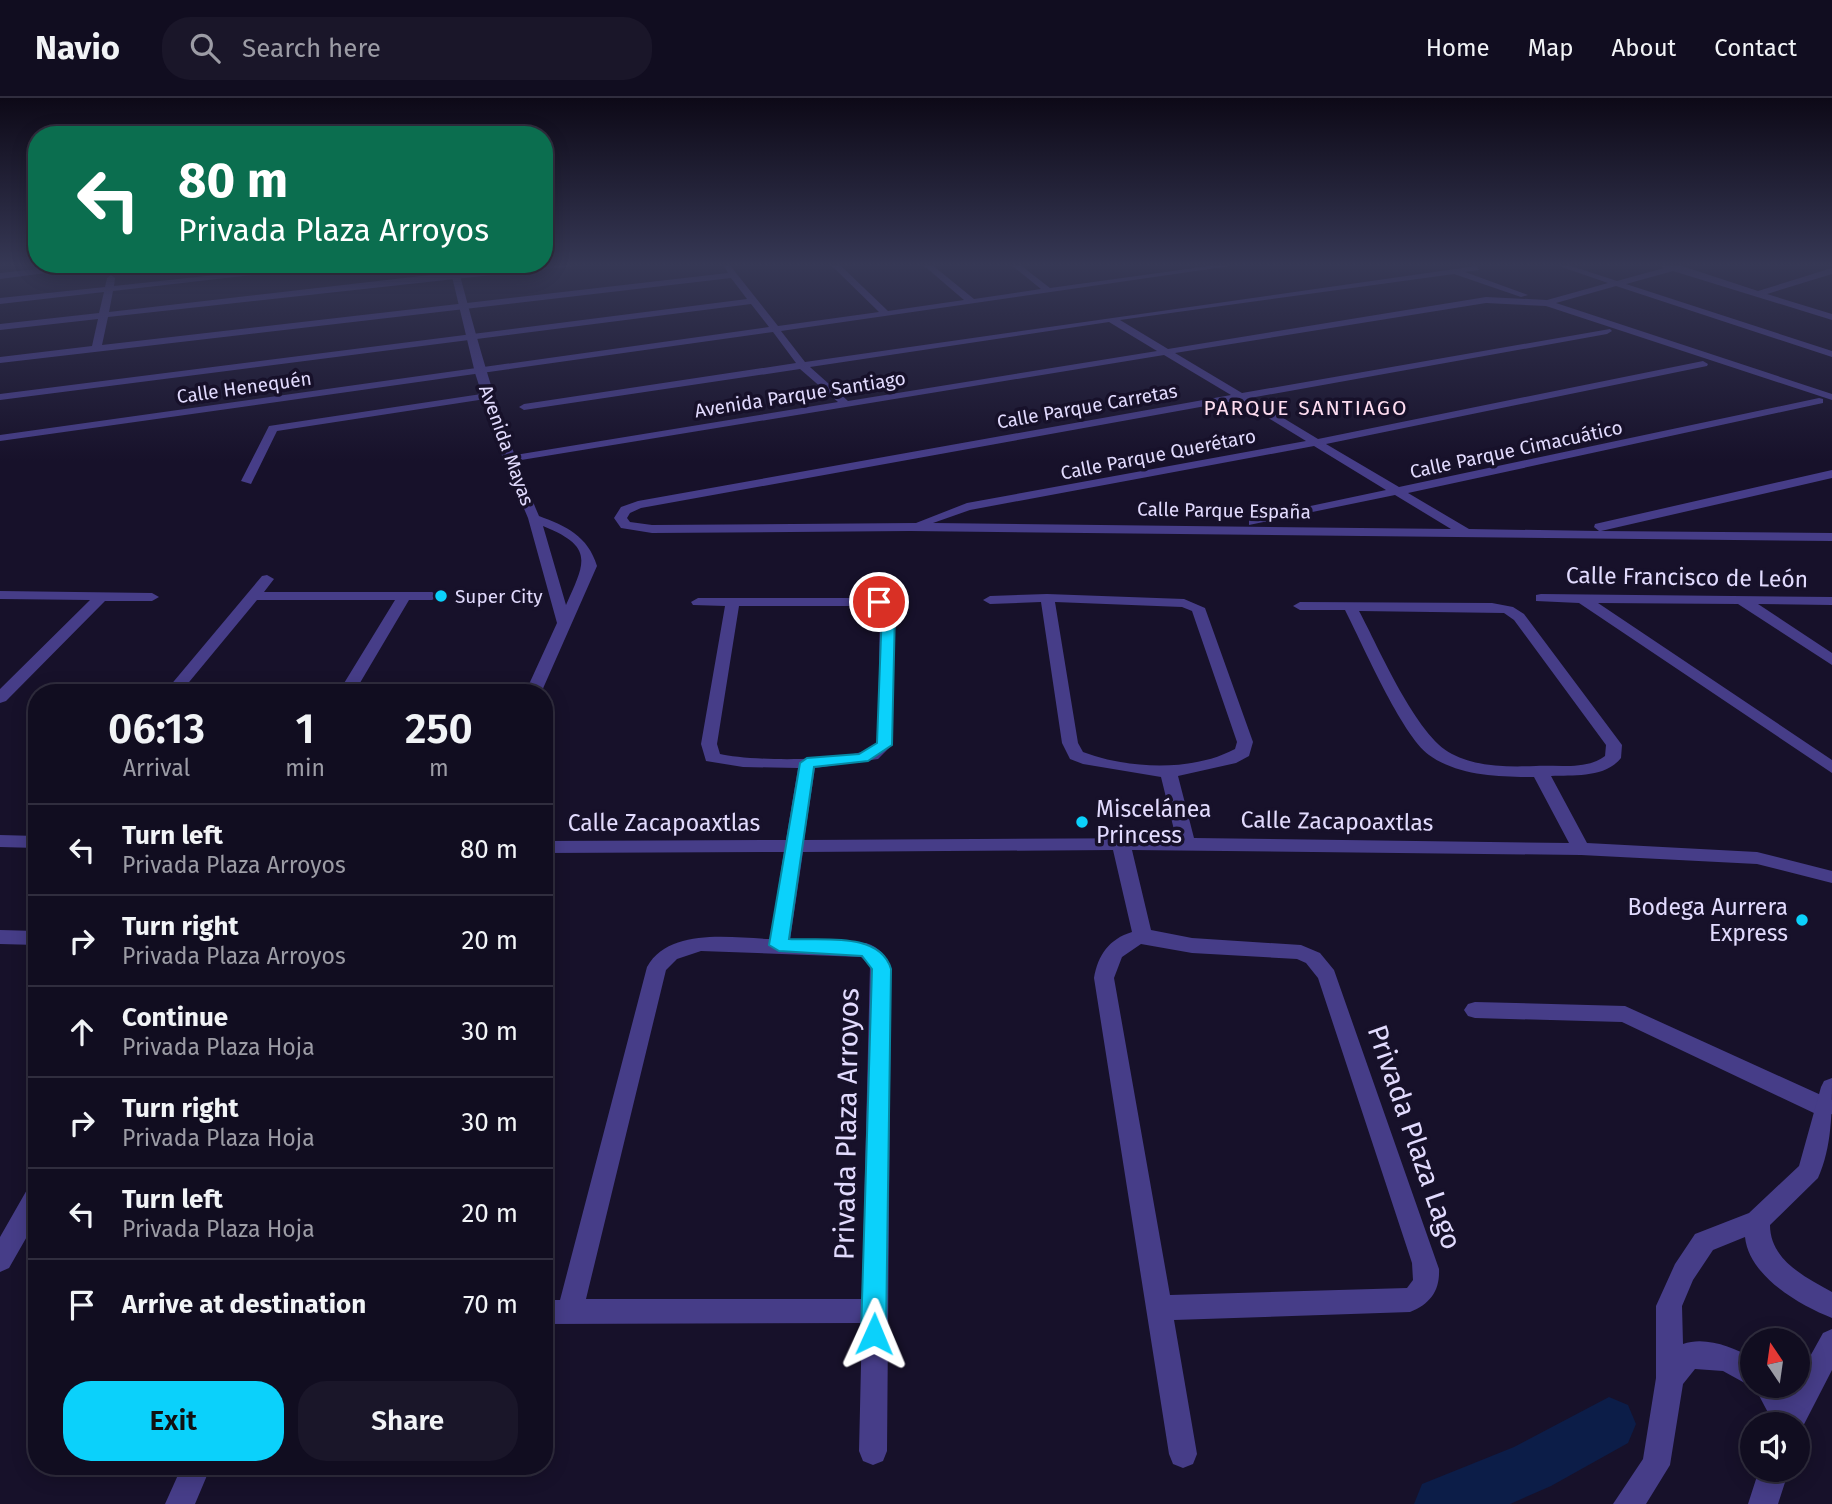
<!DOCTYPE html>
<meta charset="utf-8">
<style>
:root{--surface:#110d20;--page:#1a1629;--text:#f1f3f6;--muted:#9c9ca5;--line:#302d3e;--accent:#0bd1fb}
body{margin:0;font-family:"Fira Sans",sans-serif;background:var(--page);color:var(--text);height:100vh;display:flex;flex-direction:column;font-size:26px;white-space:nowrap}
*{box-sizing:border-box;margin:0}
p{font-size:23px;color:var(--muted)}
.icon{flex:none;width:38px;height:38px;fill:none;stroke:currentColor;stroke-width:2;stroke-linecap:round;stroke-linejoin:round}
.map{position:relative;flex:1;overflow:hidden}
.panel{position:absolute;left:28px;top:586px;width:525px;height:791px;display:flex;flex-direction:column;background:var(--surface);border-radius:28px;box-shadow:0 4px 18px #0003,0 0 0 2px var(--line)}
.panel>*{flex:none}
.hud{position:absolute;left:28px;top:28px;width:525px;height:147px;border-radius:28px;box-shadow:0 4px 18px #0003,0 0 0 2px var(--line);background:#0b6e4f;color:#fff;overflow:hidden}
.needle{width:46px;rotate:347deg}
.buttons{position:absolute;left:1740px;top:1230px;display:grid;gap:14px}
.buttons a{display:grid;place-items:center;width:70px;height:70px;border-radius:50%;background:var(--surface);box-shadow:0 4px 18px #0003,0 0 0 2px var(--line);font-size:35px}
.pin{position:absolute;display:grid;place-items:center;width:60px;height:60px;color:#fff;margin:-30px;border:4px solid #fff;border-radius:50%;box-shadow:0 2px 7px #0007}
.me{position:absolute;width:77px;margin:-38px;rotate:1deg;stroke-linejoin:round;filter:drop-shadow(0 0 5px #0008)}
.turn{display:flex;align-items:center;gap:24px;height:147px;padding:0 35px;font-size:32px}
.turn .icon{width:91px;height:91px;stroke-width:2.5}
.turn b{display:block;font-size:49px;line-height:60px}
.eta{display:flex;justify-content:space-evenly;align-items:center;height:119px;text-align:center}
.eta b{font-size:42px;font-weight:600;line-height:49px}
.primary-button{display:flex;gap:14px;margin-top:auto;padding:14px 35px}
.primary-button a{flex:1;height:80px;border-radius:28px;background:var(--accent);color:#111;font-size:28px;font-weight:600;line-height:80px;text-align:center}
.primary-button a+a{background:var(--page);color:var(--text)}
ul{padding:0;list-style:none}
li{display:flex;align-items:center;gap:21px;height:91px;padding:0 35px;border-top:2px solid var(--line)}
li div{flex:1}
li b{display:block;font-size:26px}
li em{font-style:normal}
header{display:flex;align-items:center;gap:42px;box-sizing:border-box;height:98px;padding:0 35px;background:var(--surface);border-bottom:2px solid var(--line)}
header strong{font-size:33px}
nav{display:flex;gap:38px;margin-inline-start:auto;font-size:24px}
.search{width:490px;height:63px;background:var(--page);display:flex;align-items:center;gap:18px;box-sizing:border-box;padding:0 24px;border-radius:28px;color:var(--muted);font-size:26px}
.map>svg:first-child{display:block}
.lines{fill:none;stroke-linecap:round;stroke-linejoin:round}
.canal{fill:#0c1d48;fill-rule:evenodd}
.service{fill:#463d88;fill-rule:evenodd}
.minor{fill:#463d88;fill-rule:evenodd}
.tertiary{fill:#463d88;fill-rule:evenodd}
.route{fill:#0bd1fb;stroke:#0788a3;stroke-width:2}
.poi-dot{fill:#0bd1fb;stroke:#17112a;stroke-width:2.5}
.labels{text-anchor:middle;stroke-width:7;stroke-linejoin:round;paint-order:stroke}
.far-street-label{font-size:19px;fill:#e2dbfe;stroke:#17112a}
.far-poi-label{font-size:19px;fill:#e2dbfe;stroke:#17112a;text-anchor:start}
.far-neighbourhood-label{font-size:21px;letter-spacing:2px;fill:#feddf0;stroke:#17112a}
.street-label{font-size:23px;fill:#e2dbfe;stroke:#17112a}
.poi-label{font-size:23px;fill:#e2dbfe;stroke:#17112a;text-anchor:start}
.near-street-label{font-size:28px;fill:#e2dbfe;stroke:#17112a}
</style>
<header>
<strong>Navio</strong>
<div class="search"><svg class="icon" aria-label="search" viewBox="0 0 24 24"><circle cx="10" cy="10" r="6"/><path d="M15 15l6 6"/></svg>Search here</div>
<nav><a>Home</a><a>Map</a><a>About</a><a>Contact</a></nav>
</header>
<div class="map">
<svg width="1832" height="1406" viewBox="0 0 1832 1406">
<rect width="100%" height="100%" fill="#17112a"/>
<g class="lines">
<path class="canal" d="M1609 1299 1628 1307 1636 1326 1628 1345 1551 1388 1510 1406H1414L1422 1386 1514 1349Z"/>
<path class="service" d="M488 295 492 296V300L277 333 251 386 241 383 269 328Z"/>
<path class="minor" d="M85 166H114L0 181V175Z
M317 166H346L113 193 109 214 456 174 592 166 108 219 102 247 728 175 723 166H729L778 228 879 214 830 166H839L888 213 964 202 922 166H931L974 201 1041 191 1010 166H1019L1050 190 1223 166H1244L781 233 805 264 1476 168 1479 172 1465 174 1528 197 1521 199 1454 176 1120 222 1168 251 1486 199 1547 202 1608 185 1553 166H1565L1617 183 1664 170 1656 166 1679 167 1758 193 1832 170V176L1767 196 1832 216V222L1673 173 1626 186 1832 253V259L1616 188 1556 205 1832 296V302L1546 208 1486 205 1175 255 1242 295 1610 231 1612 233 1607 236 1250 300 1318 341 1703 263 1708 266 1707 268 1326 346 1399 389 1819 300 1823 301V305L1408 395 1469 431 1599 433 1594 429 1595 426 1832 372V380L1601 433 1832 435V443L910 433 652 435 621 430 614 420 621 409 638 403 1231 297 1164 257 509 364 503 361 509 358 838 304 800 271 524 312 519 309 524 306 796 265 773 234 0 343V337L769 229 751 206 0 302V296L747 201 731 180 0 265V259L92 248 98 221 0 232V226L99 215 104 194 0 206V200L105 189 107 180 111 177 115 180 114 188ZM1109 224 1157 253 848 303 810 269ZM1239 302 1306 343 967 405 916 425 652 427 630 424 627 420 630 415 641 410ZM1314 348 1386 392 1249 421V427L1395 397 1451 431 933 425 970 412Z
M267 477 274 481 264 494H432L439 498 432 502H409L354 595H338L395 502H257L180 595H164L262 478Z
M0 493 152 495 159 499 152 503H105L6 603 0 605V591L90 502 0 501Z
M1047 496 1184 501 1205 510 1253 644 1249 658 1236 665 1178 678 1194 740 1569 745 1534 679C1500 679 1458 678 1429 657 1401 636 1363 547 1345 512H1300L1293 508 1300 504 1492 505 1513 509 1524 516 1622 647 1621 660C1605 680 1574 677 1551 678L1587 745 1757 754 1832 773V785L1757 766 1581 757 1132 752 1151 832 1192 840 1301 847 1320 855 1334 872 1439 1171C1440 1193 1430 1206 1410 1214L1174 1222 1197 1356 1193 1366 1183 1370 1173 1366 1169 1356 1094 880C1098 857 1109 841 1132 834L1113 752 803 754 790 842 866 845C879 849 888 859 891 871L887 1353 883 1363 873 1367 863 1363 859 1353 862 1225 544 1226V1202H560L647 869C670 829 731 840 770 841L784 754 544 755V743L786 742 798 670 743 669 706 663 701 646 725 508 693 507 691 504 698 500H879L894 506 892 647 878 661 815 670 804 742 1176 740 1161 679 1083 666 1070 661 1062 645 1041 504 990 506 983 502 990 498ZM1055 504 1182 509 1192 513 1237 644 1235 651C1192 674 1128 671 1083 654L1078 645ZM739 508H880L878 641 875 648C853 665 748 663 720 656L717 646ZM1359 513 1504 515 1514 522 1606 647 1605 658C1587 672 1558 667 1536 668 1508 669 1477 669 1452 656 1416 638 1379 550 1359 513ZM1141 846 1192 855 1297 861 1306 865 1318 880 1412 1165 1413 1182 1407 1190 1170 1197 1114 880 1122 859ZM701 853 861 859 870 867 862 1201H586L666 872 677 861Z
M1541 496 1832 499V507L1758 506 1832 555V567L1738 506 1598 505 1832 662V675L1579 505 1536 503V497Z
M0 737 37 738V750L0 749Z
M0 832 37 833V847L0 846Z
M1475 904 1625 908 1832 1002V1016L1824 1018 1816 1016 1622 924 1475 920 1468 918 1464 912 1468 906Z
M37 1087V1121L9 1170 0 1174V1139L28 1090Z"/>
<path class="tertiary" d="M449 166H457C480 254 503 335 539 418 566 428 588 438 597 468L541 595H525L557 525 528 420 503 361 475 275ZM543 428C595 449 585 464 566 507Z
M1832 980C1832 1014 1832 1049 1818 1080L1770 1127C1770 1162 1805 1179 1832 1194V1220C1799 1207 1749 1178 1745 1139L1713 1152 1693 1182 1682 1208 1683 1246C1705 1238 1733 1249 1752 1260V1288H1783L1789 1298 1794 1288H1797V1282L1823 1235 1832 1231V1272L1799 1336 1797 1326H1774L1754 1288 1752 1289 1723 1273 1695 1271 1683 1286 1670 1367 1646 1406H1613L1643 1361 1656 1280V1208L1675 1166 1695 1136 1749 1115 1799 1068 1821 989 1824 983Z
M182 1368H211L195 1406H165Z
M1759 1372H1789L1778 1406H1748Z"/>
</g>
<linearGradient id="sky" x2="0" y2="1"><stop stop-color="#0d0917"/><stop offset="0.46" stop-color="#363855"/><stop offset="1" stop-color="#363855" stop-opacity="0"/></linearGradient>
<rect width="1832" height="363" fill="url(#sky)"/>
<path class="route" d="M879 500 892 503 895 512 892 647 868 663 814 669 789 841C820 843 880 833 891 871L886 1236 882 1244 874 1248 865 1244 861 1236 872 871 862 858 779 853 769 847 800 665 807 660 859 656 877 645 882 512 873 504Z"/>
<g class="poi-dot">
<circle cx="441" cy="498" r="7"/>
<circle cx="1082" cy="724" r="7"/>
<circle cx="1802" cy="822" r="7"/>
</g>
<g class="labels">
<g class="far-street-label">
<text transform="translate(244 289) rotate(-8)" y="7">Calle Henequén</text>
<text transform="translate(800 296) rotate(-9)" y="7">Avenida Parque Santiago</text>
<text transform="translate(1087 308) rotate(-10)" y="7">Calle Parque Carretas</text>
<text transform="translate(507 347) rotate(70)" y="7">Avenida Mayas</text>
<text transform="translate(1516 351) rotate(-12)" y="7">Calle Parque Cimacuático</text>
<text transform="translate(1158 356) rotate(-11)" y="7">Calle Parque Querétaro</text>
<text transform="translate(1224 412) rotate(1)" y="7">Calle Parque España</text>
</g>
<g class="far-poi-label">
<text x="455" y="505">Super City</text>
</g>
<g class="far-neighbourhood-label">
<text x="1306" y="317">PARQUE SANTIAGO</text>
</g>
<g class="street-label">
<text transform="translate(1687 479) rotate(1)" y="8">Calle Francisco de León</text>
<text transform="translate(1337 723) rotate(1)" y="8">Calle Zacapoaxtlas</text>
<text x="664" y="733">Calle Zacapoaxtlas</text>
</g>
<g class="poi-label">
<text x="1096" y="719">Miscelánea<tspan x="1096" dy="26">Princess</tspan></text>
<text x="1788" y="817" text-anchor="end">Bodega Aurrera<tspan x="1788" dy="26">Express</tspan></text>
</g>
<g class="near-street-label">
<text transform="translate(846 1026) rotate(-89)" y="10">Privada Plaza Arroyos</text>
<text transform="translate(1415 1039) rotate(71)" y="10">Privada Plaza Lago</text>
</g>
</g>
</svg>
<div class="buttons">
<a><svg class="needle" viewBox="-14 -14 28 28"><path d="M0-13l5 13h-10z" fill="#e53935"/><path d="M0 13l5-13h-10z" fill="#9c9ca5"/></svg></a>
<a><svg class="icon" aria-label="sound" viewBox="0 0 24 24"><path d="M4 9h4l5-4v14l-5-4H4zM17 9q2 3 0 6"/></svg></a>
</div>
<div class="pin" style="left:879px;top:504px;background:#d93025"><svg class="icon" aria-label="arrive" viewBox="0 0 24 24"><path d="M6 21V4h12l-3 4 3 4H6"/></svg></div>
<svg class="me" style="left:874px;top:1236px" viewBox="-20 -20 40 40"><path d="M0-17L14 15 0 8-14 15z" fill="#0bd1fb" stroke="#fff" stroke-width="4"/></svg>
<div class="hud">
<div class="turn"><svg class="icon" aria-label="left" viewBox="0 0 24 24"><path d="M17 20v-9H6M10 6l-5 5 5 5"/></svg><div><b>80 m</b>Privada Plaza Arroyos</div></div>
</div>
<section class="panel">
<div class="eta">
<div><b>06:13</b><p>Arrival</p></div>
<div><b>1</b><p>min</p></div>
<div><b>250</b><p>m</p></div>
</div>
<ul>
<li><svg class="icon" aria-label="left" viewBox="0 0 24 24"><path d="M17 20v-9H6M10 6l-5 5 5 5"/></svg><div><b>Turn left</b><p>Privada Plaza Arroyos</p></div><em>80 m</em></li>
<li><svg class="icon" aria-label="right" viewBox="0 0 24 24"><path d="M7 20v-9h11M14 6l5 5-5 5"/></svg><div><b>Turn right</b><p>Privada Plaza Arroyos</p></div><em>20 m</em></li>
<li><svg class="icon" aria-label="ahead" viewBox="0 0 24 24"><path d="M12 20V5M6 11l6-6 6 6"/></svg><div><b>Continue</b><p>Privada Plaza Hoja</p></div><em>30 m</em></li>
<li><svg class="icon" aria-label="right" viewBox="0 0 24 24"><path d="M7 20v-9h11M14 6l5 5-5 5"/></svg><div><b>Turn right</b><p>Privada Plaza Hoja</p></div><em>30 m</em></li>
<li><svg class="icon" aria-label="left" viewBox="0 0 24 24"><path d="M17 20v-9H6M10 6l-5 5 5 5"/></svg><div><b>Turn left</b><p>Privada Plaza Hoja</p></div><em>20 m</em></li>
<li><svg class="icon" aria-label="arrive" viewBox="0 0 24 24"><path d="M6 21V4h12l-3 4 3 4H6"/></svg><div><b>Arrive at destination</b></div><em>70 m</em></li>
</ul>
<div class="primary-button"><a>Exit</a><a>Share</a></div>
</section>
</div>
